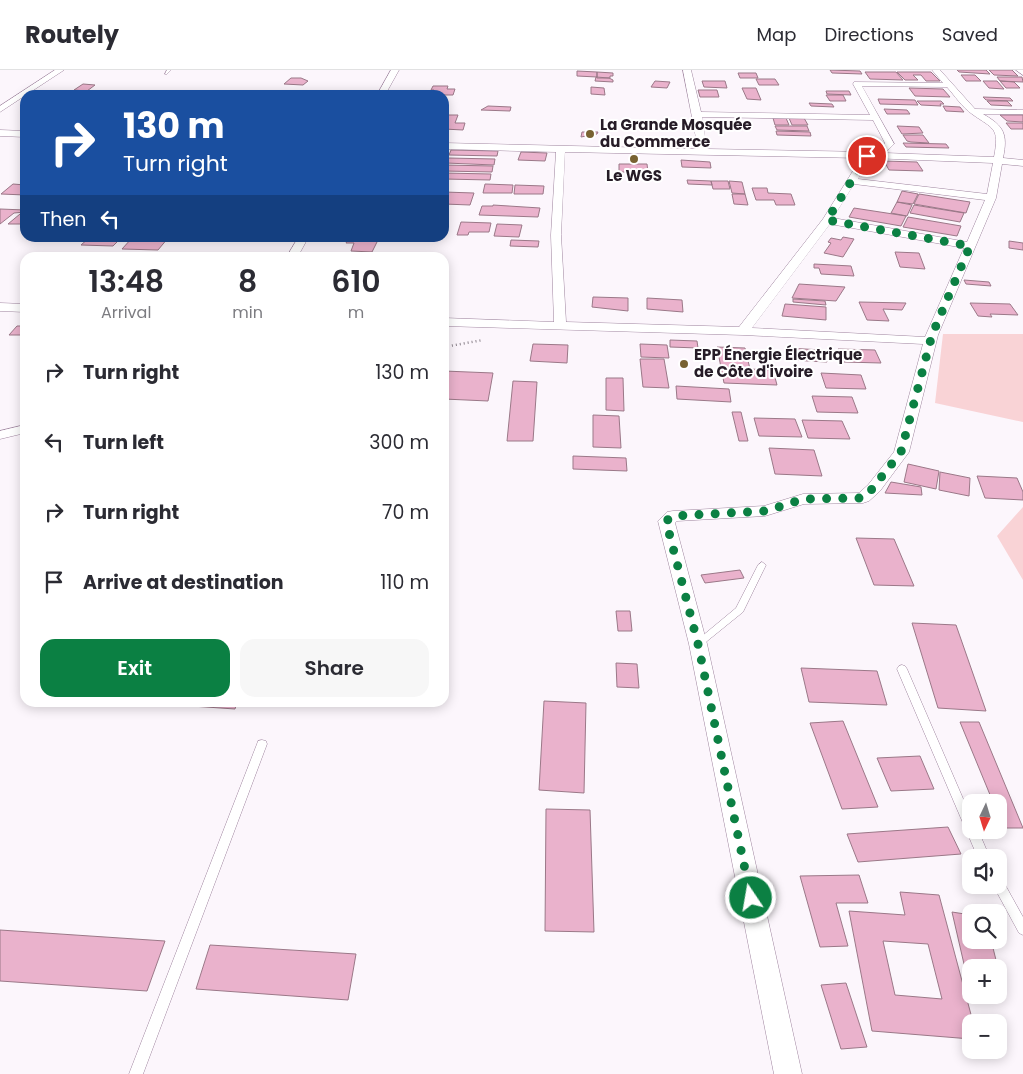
<!DOCTYPE html>
<meta charset="utf-8">
<style>
:root{--surface:#fff;--page:#f7f7f7;--text:#2b2b33;--muted:#7c7c81;--line:#e1e1e2;--accent:#0b8043}
body{margin:0;font-family:Poppins,sans-serif;background:var(--page);color:var(--text);height:100vh;display:flex;flex-direction:column;font-size:19px;white-space:nowrap}
*{box-sizing:border-box;margin:0}
p{font-size:16px;color:var(--muted)}
.icon{flex:none;width:28px;height:28px;fill:none;stroke:currentColor;stroke-width:2;stroke-linecap:round;stroke-linejoin:round}
.map{position:relative;flex:1;overflow:hidden}
.details{position:absolute;left:20px;top:182px;width:429px;height:455px;display:flex;flex-direction:column;background:var(--surface);border-radius:15px;box-shadow:0 2px 12px #0003}
.details>*{flex:none}
.guide{position:absolute;left:20px;top:20px;width:429px;height:152px;border-radius:15px;box-shadow:0 2px 12px #0003;background:#1a4fa0;color:#fff;overflow:hidden}
.needle{width:32px;rotate:184deg}
.buttons{position:absolute;left:962px;top:724px;display:grid;gap:10px}
.buttons a{display:grid;place-items:center;width:45px;height:45px;border-radius:10px;background:var(--surface);box-shadow:0 2px 12px #0003;font-size:25px}
.pin{position:absolute;display:grid;place-items:center;width:42px;height:42px;color:#fff;margin:-21px;border:2px solid #fff;border-radius:50%;box-shadow:0 1px 5px #0007}
.me{position:absolute;width:55px;margin:-28px;rotate:348deg;stroke-linejoin:round;filter:drop-shadow(0 0 4px #0008)}
.turn{display:flex;align-items:center;gap:18px;height:105px;padding:0 20px;font-size:22px}
.turn .icon{width:65px;height:65px;stroke-width:2.5}
.turn b{display:block;font-size:35px;line-height:42px}
.then{display:flex;align-items:center;height:48px;padding:0 20px;background:#0003;gap:10px;font-size:19px}
.eta{display:flex;justify-content:space-evenly;align-items:center;height:85px;text-align:center}
.eta b{font-size:30px;font-weight:600;line-height:35px}
.action{display:flex;gap:10px;margin-top:auto;padding:10px 20px}
.action a{flex:1;height:58px;border-radius:15px;background:var(--accent);color:#fff;font-size:20px;font-weight:600;line-height:58px;text-align:center}
.action a+a{background:var(--page);color:var(--text)}
ul{padding:0;list-style:none}
li{display:flex;align-items:center;gap:15px;height:70px;padding:0 20px}
li div{flex:1}
li b{display:block;font-size:19px}
li em{font-style:normal}
header{display:flex;align-items:center;gap:30px;box-sizing:border-box;height:70px;padding:0 25px;background:var(--surface);border-bottom:1px solid var(--line)}
header strong{font-size:24px}
nav{display:flex;gap:28px;margin-inline-start:auto;font-size:18px}
.map>svg:first-child{display:block}
.green{fill:#f9d3d6}
.building{fill:#eab2cc;stroke:#9b7888;fill-rule:evenodd}
.lines{fill:none;stroke-linecap:round;stroke-linejoin:round}
.lane-casing{stroke:#9f859f;stroke-width:1}
.street-casing{stroke:#9f859f;stroke-width:1}
.path{stroke:#8c848d;stroke-width:2.5;stroke-dasharray:1 3;stroke-linecap:butt}
.lane{fill:#fff;fill-rule:evenodd}
.street{fill:#fff;fill-rule:evenodd}
.route{stroke:#0b8043;stroke-width:9;stroke-dasharray:0 16.2}
.poi-dot{fill:#786231;stroke:#fff;stroke-width:2}
.labels{text-anchor:middle;stroke-width:4;stroke-linejoin:round;paint-order:stroke}
.far-poi-label{font-size:15px;font-weight:bold;fill:#261c27;stroke:#fff;text-anchor:start}
</style>
<header>
<strong>Routely</strong>
<nav><a>Map</a><a>Directions</a><a>Saved</a></nav>
</header>
<div class="map">
<svg width="1023" height="1004" viewBox="0 0 1023 1004">
<rect width="100%" height="100%" fill="#fcf6fc"/>
<path class="green" d="M943 264H1023V352L935 333Z
M1023 437V510L997 466Z"/>
<path class="building" d="M830 0 860 1 862 4 832 3Z
M957 0H986L990 4 959 2Z
M989 0H1012L1018 6 994 5Z
M577 1 597 2V7L577 6Z
M597 2 613 3V6H610V8H597Z
M865 2H896L903 10 870 9Z
M897 2H931L940 11H926L921 5H913L918 10H905Z
M738 3H756L758 8H740Z
M961 5H975L981 11H966Z
M596 7 609 8 613 10V12L595 11Z
M997 7H1022L1023 12 1000 11Z
M291 8H301L308 11 303 15 284 14Z
M756 9H775L779 15H759Z
M655 11 670 12 667 18 651 17Z
M702 11H725L727 18 704 17Z
M983 11H997L1004 19 989 18Z
M1000 11 1014 12 1020 18H1006Z
M83 14 95 15 87 21 74 20Z
M433 16H448L447 19H455L453 25H432L434 20H431Z
M591 17 604 18 605 25 591 24Z
M742 18H756L761 30 747 29Z
M909 18 943 19 950 27 915 26Z
M698 20H717L719 27H700Z
M826 21H849L851 25 827 24Z
M826 25H843L846 31H830Z
M983 27 1010 28 1013 31 986 30Z
M878 29 915 30 918 35 880 34Z
M917 31H941L944 34H940L941 36 921 35Z
M987 31H1007L1012 36 991 35Z
M809 33 832 34 834 37 811 36Z
M488 36 511 37 510 41 481 40Z
M943 36 960 37 964 42 946 41Z
M884 39 907 40 910 44H887Z
M444 45H458L455 53H465L463 60 444 59Z
M1000 45H1023V52L1007 51Z
M773 48H786L789 55H775Z
M789 48H804L808 55H792Z
M1006 53H1023V59H1011Z
M775 56H807L809 61 777 60Z
M897 56 919 57 923 63 902 64Z
M776 61 810 62 811 66 777 65Z
M582 62H598L597 64 581 67Z
M903 65H923L929 73 911 72 907 71Z
M903 73 946 74 949 78 906 77Z
M451 80 498 81 497 86 449 85Z
M521 82 547 83 545 91 518 90Z
M448 88 495 89 494 95 446 93Z
M681 90 710 92 711 98 682 97Z
M884 91 917 92 923 101 889 100Z
M619 94H647L648 102H619Z
M444 95 493 96 492 102 444 101Z
M444 103 491 104 490 110 444 109Z
M687 110 711 111 712 115 688 114Z
M711 111H728L730 119H713Z
M729 111 742 112 745 124 732 123Z
M13 114 25 115V125L1 124Z
M485 114 513 115 512 123H483Z
M515 115 544 116 543 124H514Z
M752 118H767L768 123 791 124 795 135H776L774 130H756Z
M902 121 918 124 913 134 897 132Z
M444 122 474 123 470 135 444 134Z
M732 124H745L748 135 734 134Z
M919 124 970 132 966 143 914 134Z
M897 132 912 135 907 146 891 143Z
M493 135 540 138 538 147 479 145 482 136H493Z
M914 135 964 143 960 152 910 143Z
M854 138 906 146 901 156 849 147Z
M0 139 25 140V142L14 143 0 154Z
M20 144H25V154H8Z
M908 147 961 156 957 166 903 157Z
M461 152 491 153 489 162H469L468 165H457Z
M497 154 522 155 519 167 494 166Z
M843 167 854 169 843 187 824 183 831 173 828 172 831 168 841 170Z
M89 168H121L113 176 81 175Z
M132 168H168L158 180 122 179Z
M349 168H379L372 182 351 181 354 173H346Z
M511 170 539 171 538 177 510 176Z
M1009 171 1023 173V180L1009 178Z
M895 182 919 183 925 199 900 197Z
M99 184 143 186 142 188H96Z
M814 194 851 196 854 206 821 204 819 198H814Z
M964 210 989 212 991 216 966 214Z
M799 214 845 217 836 231 792 228Z
M593 227 628 228V241L592 237Z
M647 228 682 230 683 242 647 239Z
M793 229 825 231 826 235 793 232Z
M859 232 906 233 902 240 883 239 889 251 867 250Z
M970 233 1010 234 1018 245 990 244 992 247 978 246Z
M785 234 826 237V250L782 246Z
M17 256H25V265H9Z
M670 270 697 271 698 278 670 277Z
M533 274 568 275 567 293 530 291Z
M640 274 667 275 669 288 641 287Z
M717 277 745 278 750 299 773 300 777 315 724 313Z
M786 278 823 280 827 292 790 290Z
M838 279 875 280 881 293 844 292Z
M640 289H664L669 318 643 317Z
M444 301 493 303 488 331 444 329Z
M821 303 861 305 866 319 826 318Z
M606 308H623L624 341 606 340Z
M513 311 537 312 533 371H507Z
M676 316 729 319 731 332 677 329Z
M812 326 852 327 858 343 817 342Z
M732 342H741L748 371H739Z
M593 345 619 346 621 378 593 377Z
M754 348 795 349 802 367 759 366Z
M802 350 842 351 850 369 808 368Z
M769 378 814 380 822 406 775 404Z
M573 386 626 388 627 401 573 399Z
M908 394 939 401 936 419 904 412Z
M940 402 970 408 969 426 939 420Z
M977 406 1017 408 1023 422V430L985 428Z
M891 412 921 417 922 425 885 423Z
M856 468 894 469 914 516 874 515Z
M740 500 744 508 705 513 701 505Z
M616 541H630L632 561H618Z
M912 553 956 555 986 641 938 638Z
M616 593 637 594 639 618 617 617Z
M801 598 877 601 887 635 809 632Z
M544 631 586 633 584 723 539 720Z
M134 632H237L235 639Z
M843 651 878 737 842 739 810 653Z
M960 652H979L1023 758H1003L999 747V732H993Z
M920 686 934 719 891 721 877 688Z
M546 739 590 740 594 862 545 861Z
M948 757 961 784 858 792 847 764Z
M859 805 868 833H836L848 876 820 877 800 806Z
M900 822 939 825 973 952H971V969L872 961 849 841 905 845ZM883 871 928 874 942 929 895 925Z
M952 842 971 845V870H991L998 898H971V920H970Z
M0 860 165 871 147 921 0 911Z
M210 875 356 884 348 930 196 919Z
M999 900 1005 924 999 923Z
M846 913 867 977 841 979 821 915Z"/>
<g class="lines">
<defs>
<path id="lane" d="M167 0H171L167 4H165Z
M762 492 766 495 743 542 701 576H695L693 574 695 572 736 538 758 495Z
M902 595 905 596 907 599 971 747V760H978L990 788H978L897 599 899 596Z
M262 670 266 671 267 674 143 1004H129L257 674 258 671Z
M999 810 1003 811 1023 847V865L1019 863 993 815H999Z"/>
<path id="street" d="M55 0H64L0 42V36Z
M391 0H399L385 25H377Z
M683 0H691L701 42 870 45 853 14 854 12 943 13 932 0H940L975 39 1023 40V44H983C1004 56 1008 64 1003 88L1023 90V96L1002 94 996 128 938 265 909 382 880 421 869 431 863 433 804 434 765 446 677 451 675 453 707 574 802 1004H774L689 574 658 451 667 442 673 441 764 436 803 424 859 423 868 415 894 382 923 274 743 265 444 256V248L554 252 551 165 556 82 444 79V73L698 79ZM862 16 947 17C955 26 962 37 972 44 993 59 1000 57 994 87L885 83 894 74ZM702 47 873 50 885 73 879 79 869 82 707 79ZM565 82 861 88 823 149 739 257 566 252 561 165ZM870 88 993 93 987 124 858 109ZM854 114 985 130 967 172 833 148ZM830 154 964 178 925 267 752 258Z
M1016 0H1023V5Z
M0 60 25 61V67L0 66Z
M298 168H308L297 188H286Z
M0 233 25 234V242L0 241Z
M25 355V363L0 369V361Z"/>
</defs>
<use href="#lane" class="lane-casing"/>
<use href="#street" class="street-casing"/>
<path class="path" d="M444 277 483 270"/>
<use href="#lane" class="lane"/>
<use href="#street" class="street"/>
</g>
<g class="lines">
<path class="route" d="M751 828 698 574 666 451 673 446 766 441 803 429 863 428 868 424 901 382 932 265 970 176 827 150 867 86"/>
</g>
<g class="poi-dot">
<circle cx="590" cy="64" r="5"/>
<circle cx="634" cy="89" r="5"/>
<circle cx="684" cy="294" r="5"/>
</g>
<g class="labels">
<g class="far-poi-label">
<text x="600" y="60">La Grande Mosquée<tspan x="600" dy="17">du Commerce</tspan></text>
<text x="634" y="111" text-anchor="middle">Le WGS</text>
<text x="694" y="290">EPP Énergie Électrique<tspan x="694" dy="17">de Côte d'ivoire</tspan></text>
</g>
</g>
</svg>
<div class="buttons">
<a><svg class="needle" viewBox="-14 -14 28 28"><path d="M0-13l5 13h-10z" fill="#e53935"/><path d="M0 13l5-13h-10z" fill="#7c7c81"/></svg></a>
<a><svg class="icon" aria-label="sound" viewBox="0 0 24 24"><path d="M4 9h4l5-4v14l-5-4H4zM17 9q2 3 0 6"/></svg></a>
<a><svg class="icon" aria-label="search" viewBox="0 0 24 24"><circle cx="10" cy="10" r="6"/><path d="M15 15l6 6"/></svg></a>
<a>+</a>
<a>−</a>
</div>
<div class="pin" style="left:867px;top:86px;background:#d93025"><svg class="icon" aria-label="arrive" viewBox="0 0 24 24"><path d="M6 21V4h12l-3 4 3 4H6"/></svg></div>
<svg class="me" style="left:751px;top:828px" viewBox="-20 -20 40 40"><circle r="17" fill="#0b8043" stroke="#fff" stroke-width="3"/><path d="M0-11L8 9 0 5-8 9z" fill="#fff"/></svg>
<div class="guide">
<div class="turn"><svg class="icon" aria-label="right" viewBox="0 0 24 24"><path d="M7 20v-9h11M14 6l5 5-5 5"/></svg><div><b>130 m</b>Turn right</div></div>
<div class="then">Then<svg class="icon" aria-label="left" viewBox="0 0 24 24"><path d="M17 20v-9H6M10 6l-5 5 5 5"/></svg></div>
</div>
<section class="details">
<div class="eta">
<div><b>13:48</b><p>Arrival</p></div>
<div><b>8</b><p>min</p></div>
<div><b>610</b><p>m</p></div>
</div>
<ul>
<li><svg class="icon" aria-label="right" viewBox="0 0 24 24"><path d="M7 20v-9h11M14 6l5 5-5 5"/></svg><div><b>Turn right</b></div><em>130 m</em></li>
<li><svg class="icon" aria-label="left" viewBox="0 0 24 24"><path d="M17 20v-9H6M10 6l-5 5 5 5"/></svg><div><b>Turn left</b></div><em>300 m</em></li>
<li><svg class="icon" aria-label="right" viewBox="0 0 24 24"><path d="M7 20v-9h11M14 6l5 5-5 5"/></svg><div><b>Turn right</b></div><em>70 m</em></li>
<li><svg class="icon" aria-label="arrive" viewBox="0 0 24 24"><path d="M6 21V4h12l-3 4 3 4H6"/></svg><div><b>Arrive at destination</b></div><em>110 m</em></li>
</ul>
<div class="action"><a>Exit</a><a>Share</a></div>
</section>
</div>
